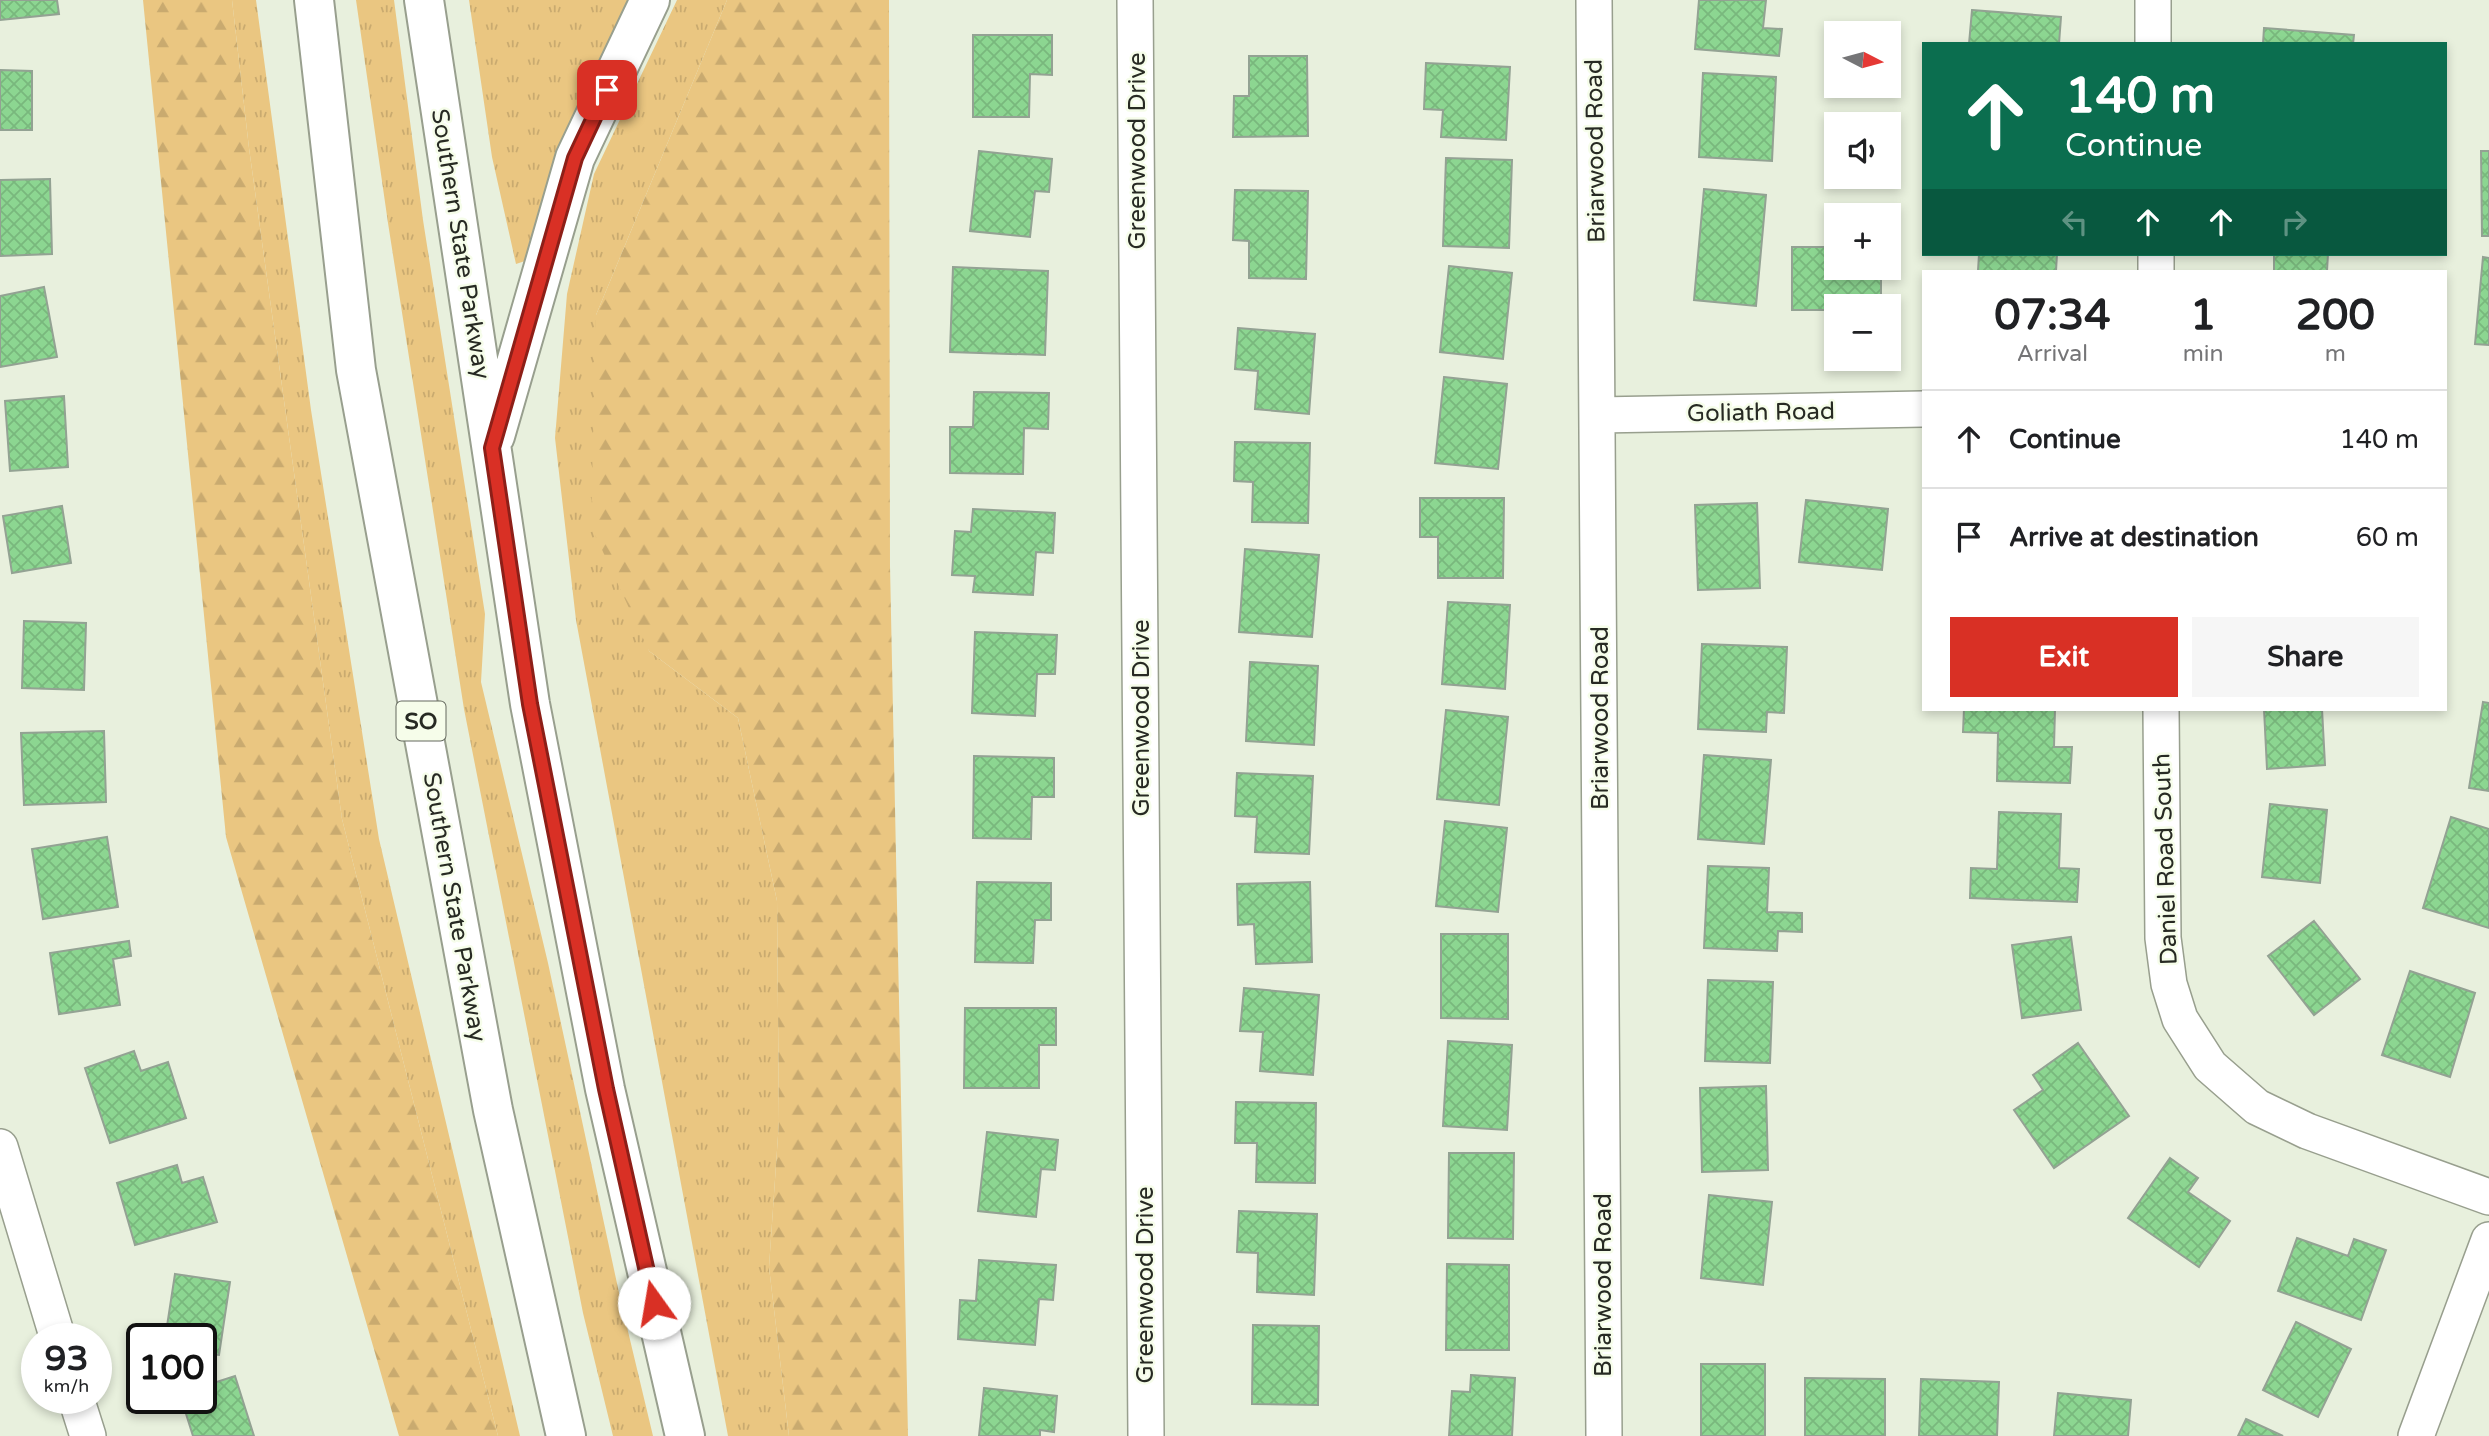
<!DOCTYPE html>
<meta charset="utf-8">
<style>
:root{--surface:#fff;--page:#f6f6f6;--text:#202124;--muted:#757577;--line:#e0e0e0;--accent:#d93025}
body{margin:0;font-family:"Varela Round",sans-serif;background:var(--page);color:var(--text);height:100vh;display:flex;flex-direction:column;font-size:26px;white-space:nowrap}
*{box-sizing:border-box;margin:0}
p{font-size:23px;color:var(--muted)}
.icon{flex:none;width:38px;height:38px;fill:none;stroke:currentColor;stroke-width:2;stroke-linecap:round;stroke-linejoin:round}
.map{position:relative;flex:1;overflow:hidden}
.sheet{position:absolute;left:1922px;top:270px;width:525px;height:441px;display:flex;flex-direction:column;background:var(--surface);border-radius:0px;box-shadow:0 4px 10px #0003}
.sheet>*{flex:none}
.banner{position:absolute;left:1922px;top:42px;width:525px;height:214px;border-radius:0px;box-shadow:0 4px 10px #0003;background:#0b6e4f;color:#fff;overflow:hidden}
.needle{width:46px;rotate:96deg}
.fabs{position:absolute;left:1824px;top:21px;display:grid;gap:14px}
.fabs a{display:grid;place-items:center;width:77px;height:77px;border-radius:0px;background:var(--surface);box-shadow:0 4px 10px #0003;font-size:35px}
.speed{position:absolute;left:21px;top:1323px;display:flex;gap:14px;font-size:35px;font-weight:700;text-align:center}
.speed>*{display:grid;place-content:center;width:91px;height:91px;border-radius:50%;background:var(--surface);box-shadow:0 4px 10px #0003;line-height:1}
.speed small{font-size:18px;font-weight:400}
.speed .limit{border:4px solid #111;border-radius:10px;background:#fff;color:#111}
.pin{position:absolute;display:grid;place-items:center;width:60px;height:60px;color:#fff;margin:-30px;border-radius:14px;box-shadow:0 4px 10px #0006}
.me{position:absolute;width:77px;margin:-38px;rotate:347deg;stroke-linejoin:round;filter:drop-shadow(0 0 5px #0008)}
.turn{display:flex;align-items:center;gap:24px;height:147px;padding:0 28px;font-size:32px}
.turn .icon{width:91px;height:91px;stroke-width:2.5}
.turn b{display:block;font-size:49px;line-height:60px}
.lanes{display:flex;align-items:center;height:66px;padding:0 28px;background:#0003;justify-content:center;gap:35px;direction:ltr}
.lanes .off{opacity:.35}
.eta{display:flex;justify-content:space-evenly;align-items:center;height:119px;text-align:center}
.eta b{font-size:42px;font-weight:700;line-height:49px}
.button{display:flex;gap:14px;margin-top:auto;padding:14px 28px}
.button a{flex:1;height:80px;border-radius:0px;background:var(--accent);color:#fff;font-size:28px;font-weight:700;line-height:80px;text-align:center}
.button a+a{background:var(--page);color:var(--text)}
ul{padding:0;list-style:none}
li{display:flex;align-items:center;gap:21px;height:98px;padding:0 28px;border-top:2px solid var(--line)}
li div{flex:1}
li b{display:block;font-size:26px}
li em{font-style:normal}
.map>svg:first-child{display:block}
.grass{fill:url(#grass-tufts)}
.forest{fill:url(#forest-firs)}
.building{fill:url(#building-cross-hatch);stroke:#93a293;stroke-width:2}
.lines{fill:none;stroke-linecap:round;stroke-linejoin:round}
.street-casing{stroke:#989f8e;stroke-width:38}
.highway-casing{stroke:#989f8e;stroke-width:42}
.street{stroke:#fff;stroke-width:35}
.highway{stroke:#fff;stroke-width:38}
.route-casing{stroke:#8d1f18;stroke-width:18}
.route{stroke:#d93025;stroke-width:12}
.labels{text-anchor:middle;stroke-width:5;stroke-linejoin:round;paint-order:stroke}
.shield{fill:#f6fdea;stroke:#65695f;stroke-width:2}
.shield-label{font-size:23px;font-weight:bold;fill:#272a23}
.street-label{font-size:24px;fill:#272a23;stroke:#f6fdea}
</style>
<div class="map">
<svg width="2489" height="1436" viewBox="0 0 2489 1436">
<defs>
<pattern id="grass-tufts" width="24" height="20" patternUnits="userSpaceOnUse" patternTransform="scale(1.75)"><rect width="24" height="20" fill="#eac681"/><path d="M3 7l-1-3M5 7V3M7 7l1-3M15 17l-1-3M17 17v-4M19 17l1-3" fill="none" stroke="#c9aa6f"/></pattern>
<pattern id="forest-firs" width="22" height="20" patternUnits="userSpaceOnUse" patternTransform="scale(1.75)"><rect width="22" height="20" fill="#eac681"/><path d="M5 1l3.5 6h-7zM16 11l3.5 6h-7z" fill="#c9aa6f"/></pattern>
<pattern id="building-cross-hatch" width="8" height="8" patternUnits="userSpaceOnUse" patternTransform="scale(1.75)"><rect width="8" height="8" fill="#8cd691"/><path d="M0 0l8 8M0 8l8-8" fill="none" stroke="#79b87d"/></pattern>
</defs>
<rect width="100%" height="100%" fill="#e8f0dd"/>
<path class="grass" d="M232 0H256L311 410 379 839 520 1436H498L342 819 249 148Z
M356 0H394L423 220 485 614 481 682 548 963 621 1302 653 1436H613L583 1313 464 709 388 223Z
M469 0H635L528 260 516 264 492 157Z
M677 0H727L596 315 649 651 738 718 777 901 779 1121 769 1267 789 1436H728L576 620 555 438 567 294 594 174Z"/>
<path class="forest" d="M143 0H232L249 148 342 819 498 1436H399L226 837Z
M727 0H889L890 566 908 1436H789L769 1267 779 1121 777 901 738 718 649 651 591 526 596 315Z"/>
<path class="building" d="M0 0H57L59 14 0 20Z
M1699 0H1766L1763 28 1782 29 1779 56 1695 49Z
M1972 10 2061 17 2059 44H1969Z
M2264 28 2354 35 2353 44H2263Z
M973 35H1052V75L1030 74 1029 117H973Z
M1249 56H1307L1308 136 1233 137 1234 96H1249Z
M1426 63 1510 67 1506 140 1441 137 1443 110 1424 109Z
M0 70 32 71V130H0Z
M1703 73 1776 77 1772 161 1699 157Z
M979 151 1052 159 1049 192 1035 191 1030 237 970 231Z
M2481 151H2489V236H2482Z
M1446 158 1512 160 1509 248 1443 246Z
M50 179 52 254 0 256V180Z
M1704 189 1766 195 1756 306 1694 300Z
M1235 190 1308 191 1306 279 1249 278V241L1233 240Z
M1792 247H1836V268H1881V306H1836V310H1792Z
M1979 254H2057L2056 271H1978Z
M2274 254H2328L2327 271H2274Z
M2483 257 2489 258V345L2475 344Z
M1449 266 1512 273 1503 359 1440 352Z
M953 267 1048 271 1045 355 950 352Z
M44 287 57 357 0 367V296Z
M1238 328 1315 334 1309 414 1255 409 1258 371 1235 369Z
M1444 377 1507 384 1498 469 1435 463Z
M974 392 1049 393 1048 429 1024 428 1023 474 950 473V427H973Z
M64 396 68 467 10 471 5 401Z
M1235 442 1310 443 1308 523 1252 522 1253 482 1234 481Z
M1420 498H1504L1503 578H1438V537H1420Z
M1806 500 1888 509 1882 570 1799 562Z
M1757 503 1760 588 1698 590 1695 505Z
M62 506 71 563 12 573 3 516Z
M973 509 1055 513 1053 553 1036 552 1033 595 973 592 975 576 952 575 955 531 971 532Z
M1245 549 1319 555 1312 637 1239 632Z
M1448 602 1510 605 1505 689 1442 684Z
M24 621 86 623 84 690 22 688Z
M975 632 1057 635 1055 674H1037L1035 716 972 713Z
M1702 644 1787 647 1784 713 1767 712 1766 732 1698 729Z
M1250 662 1318 666 1314 745 1246 741Z
M2483 702 2489 703V791L2469 788Z
M1964 709H2055L2054 747H2072L2070 783 1997 781 1998 733 1963 732Z
M2264 709H2322L2325 765 2267 769Z
M1446 710 1508 717 1499 805 1437 799Z
M104 731 106 802 24 805 21 733Z
M1704 755 1771 760 1764 844 1698 839Z
M974 756 1054 758V797H1032L1031 839 973 838Z
M1237 773 1313 776 1309 854 1255 852 1257 817 1235 816Z
M2270 804 2327 810 2320 883 2262 877Z
M1999 812 2061 814 2059 868 2079 869 2077 902 1970 898 1971 868 1997 869Z
M2451 817 2489 829V928L2423 908Z
M1445 821 1507 828 1498 912 1436 906Z
M107 837 118 907 43 919 32 849Z
M1708 866 1769 868 1767 912 1802 913V932L1778 931 1777 951 1704 948Z
M977 882 1051 883V920H1035L1033 963 975 962Z
M1310 882 1312 962 1256 964 1254 924 1238 925 1237 884Z
M2314 921 2360 979 2314 1015 2268 956Z
M1441 934H1508V1019L1441 1018Z
M2071 937 2081 1010 2022 1018 2012 945Z
M129 941 131 956 113 959 120 1005 59 1014 50 953Z
M2410 971 2475 993 2450 1077 2382 1055Z
M1708 980 1773 982 1770 1063 1705 1061Z
M1244 988 1319 995 1313 1075 1260 1071 1263 1032 1240 1031Z
M965 1008H1056V1045H1039V1088H964Z
M1448 1041 1512 1045 1507 1130 1443 1126Z
M2078 1043 2129 1116 2054 1168 2014 1110 2043 1090 2033 1075Z
M134 1051 141 1071 168 1062 186 1118 110 1143 85 1068Z
M1766 1086 1768 1170 1702 1172 1700 1088Z
M1236 1102 1316 1103 1315 1183 1256 1182 1257 1143H1235Z
M987 1132 1058 1140 1055 1170 1041 1169 1036 1217 978 1211Z
M1449 1153H1514L1513 1239 1448 1238Z
M2170 1158 2198 1178 2188 1192 2230 1221 2199 1267 2128 1218Z
M177 1165 182 1183 203 1177 217 1222 135 1245 117 1183Z
M1709 1195 1772 1202 1763 1285 1701 1278Z
M1239 1211 1317 1214 1314 1295 1257 1292 1258 1253 1237 1252Z
M2297 1238 2348 1256 2354 1239 2386 1250 2361 1320 2278 1291Z
M979 1260 1056 1265 1053 1300 1039 1299 1035 1345 958 1339 960 1300 976 1301Z
M1447 1264 1509 1265V1350H1446Z
M175 1274 230 1282 219 1355 201 1353V1339H165Z
M2296 1322 2351 1349 2318 1417 2263 1390Z
M1253 1325 1319 1326 1318 1405 1252 1404Z
M1701 1364H1765V1436H1701Z
M1471 1375 1515 1378 1512 1436H1449L1452 1391 1470 1392Z
M235 1376 254 1436H193L181 1398H201V1387Z
M1805 1378 1885 1379V1436H1805Z
M1921 1379 1999 1382 1997 1436H1919Z
M984 1388 1057 1396 1054 1432 1040 1430V1436H979Z
M2058 1393 2131 1400 2128 1436H2054Z
M2246 1419 2283 1436H2238Z"/>
<g class="lines">
<defs>
<path id="street" d="M1135 0 1146 1436
M1594 0 1604 1436
M2153 0V44
M2156 254V271
M1598 415 1923 409
M2161 709 2163 938 2169 984 2180 1019 2210 1066 2257 1107 2307 1131 2489 1197
M0 1147 58 1339
M76 1398 88 1436
M2416 1436 2489 1240"/>
<path id="highway" d="M314 0 356 370 493 1110 566 1436
M424 0 530 704 605 1089 685 1436
M495 436 575 158 650 0"/>
</defs>
<use href="#street" class="street-casing"/>
<use href="#highway" class="highway-casing"/>
<use href="#street" class="street"/>
<use href="#highway" class="highway"/>
</g>
<g class="lines">
<defs>
<path id="route" d="M607 90 575 158 492 448 530 704 606 1089 654 1303"/>
</defs>
<use href="#route" class="route-casing"/>
<use href="#route" class="route"/>
</g>
<g class="labels">
<rect class="shield" x="396.5" y="701.5" width="49" height="39" rx="5"/>
<g class="shield-label">
<text x="421" y="729">SO</text>
</g>
<g class="street-label">
<text transform="translate(1137 151) rotate(-90)" y="8">Greenwood Drive</text>
<text transform="translate(1595 151) rotate(-91)" y="8">Briarwood Road</text>
<text transform="translate(461 244) rotate(81)" y="8">Southern State Parkway</text>
<text transform="translate(1761 412) rotate(-1)" y="8">Goliath Road</text>
<text transform="translate(1141 718) rotate(-90)" y="8">Greenwood Drive</text>
<text transform="translate(1600 718) rotate(-90)" y="8">Briarwood Road</text>
<text transform="translate(2165 859) rotate(-92)" y="8">Daniel Road South</text>
<text transform="translate(455 907) rotate(80)" y="8">Southern State Parkway</text>
<text transform="translate(1145 1285) rotate(-90)" y="8">Greenwood Drive</text>
<text transform="translate(1603 1285) rotate(-90)" y="8">Briarwood Road</text>
</g>
</g>
</svg>
<div class="fabs">
<a><svg class="needle" viewBox="-14 -14 28 28"><path d="M0-13l5 13h-10z" fill="#e53935"/><path d="M0 13l5-13h-10z" fill="#757577"/></svg></a>
<a><svg class="icon" aria-label="sound" viewBox="0 0 24 24"><path d="M4 9h4l5-4v14l-5-4H4zM17 9q2 3 0 6"/></svg></a>
<a>+</a>
<a>−</a>
</div>
<div class="speed"><div>93<small>km/h</small></div><div class="limit">100</div></div>
<div class="pin" style="left:607px;top:90px;background:#d93025"><svg class="icon" aria-label="arrive" viewBox="0 0 24 24"><path d="M6 21V4h12l-3 4 3 4H6"/></svg></div>
<svg class="me" style="left:654px;top:1303px" viewBox="-20 -20 40 40"><circle r="19" fill="#fff"/><path d="M0-13L10 11 0 6-10 11z" fill="#d93025"/></svg>
<div class="banner">
<div class="turn"><svg class="icon" aria-label="ahead" viewBox="0 0 24 24"><path d="M12 20V5M6 11l6-6 6 6"/></svg><div><b>140 m</b>Continue</div></div>
<div class="lanes"><svg class="icon off" aria-label="left" viewBox="0 0 24 24"><path d="M17 20v-9H6M10 6l-5 5 5 5"/></svg><svg class="icon" aria-label="ahead" viewBox="0 0 24 24"><path d="M12 20V5M6 11l6-6 6 6"/></svg><svg class="icon" aria-label="ahead" viewBox="0 0 24 24"><path d="M12 20V5M6 11l6-6 6 6"/></svg><svg class="icon off" aria-label="right" viewBox="0 0 24 24"><path d="M7 20v-9h11M14 6l5 5-5 5"/></svg></div>
</div>
<section class="sheet">
<div class="eta">
<div><b>07:34</b><p>Arrival</p></div>
<div><b>1</b><p>min</p></div>
<div><b>200</b><p>m</p></div>
</div>
<ul>
<li><svg class="icon" aria-label="ahead" viewBox="0 0 24 24"><path d="M12 20V5M6 11l6-6 6 6"/></svg><div><b>Continue</b></div><em>140 m</em></li>
<li><svg class="icon" aria-label="arrive" viewBox="0 0 24 24"><path d="M6 21V4h12l-3 4 3 4H6"/></svg><div><b>Arrive at destination</b></div><em>60 m</em></li>
</ul>
<div class="button"><a>Exit</a><a>Share</a></div>
</section>
</div>
